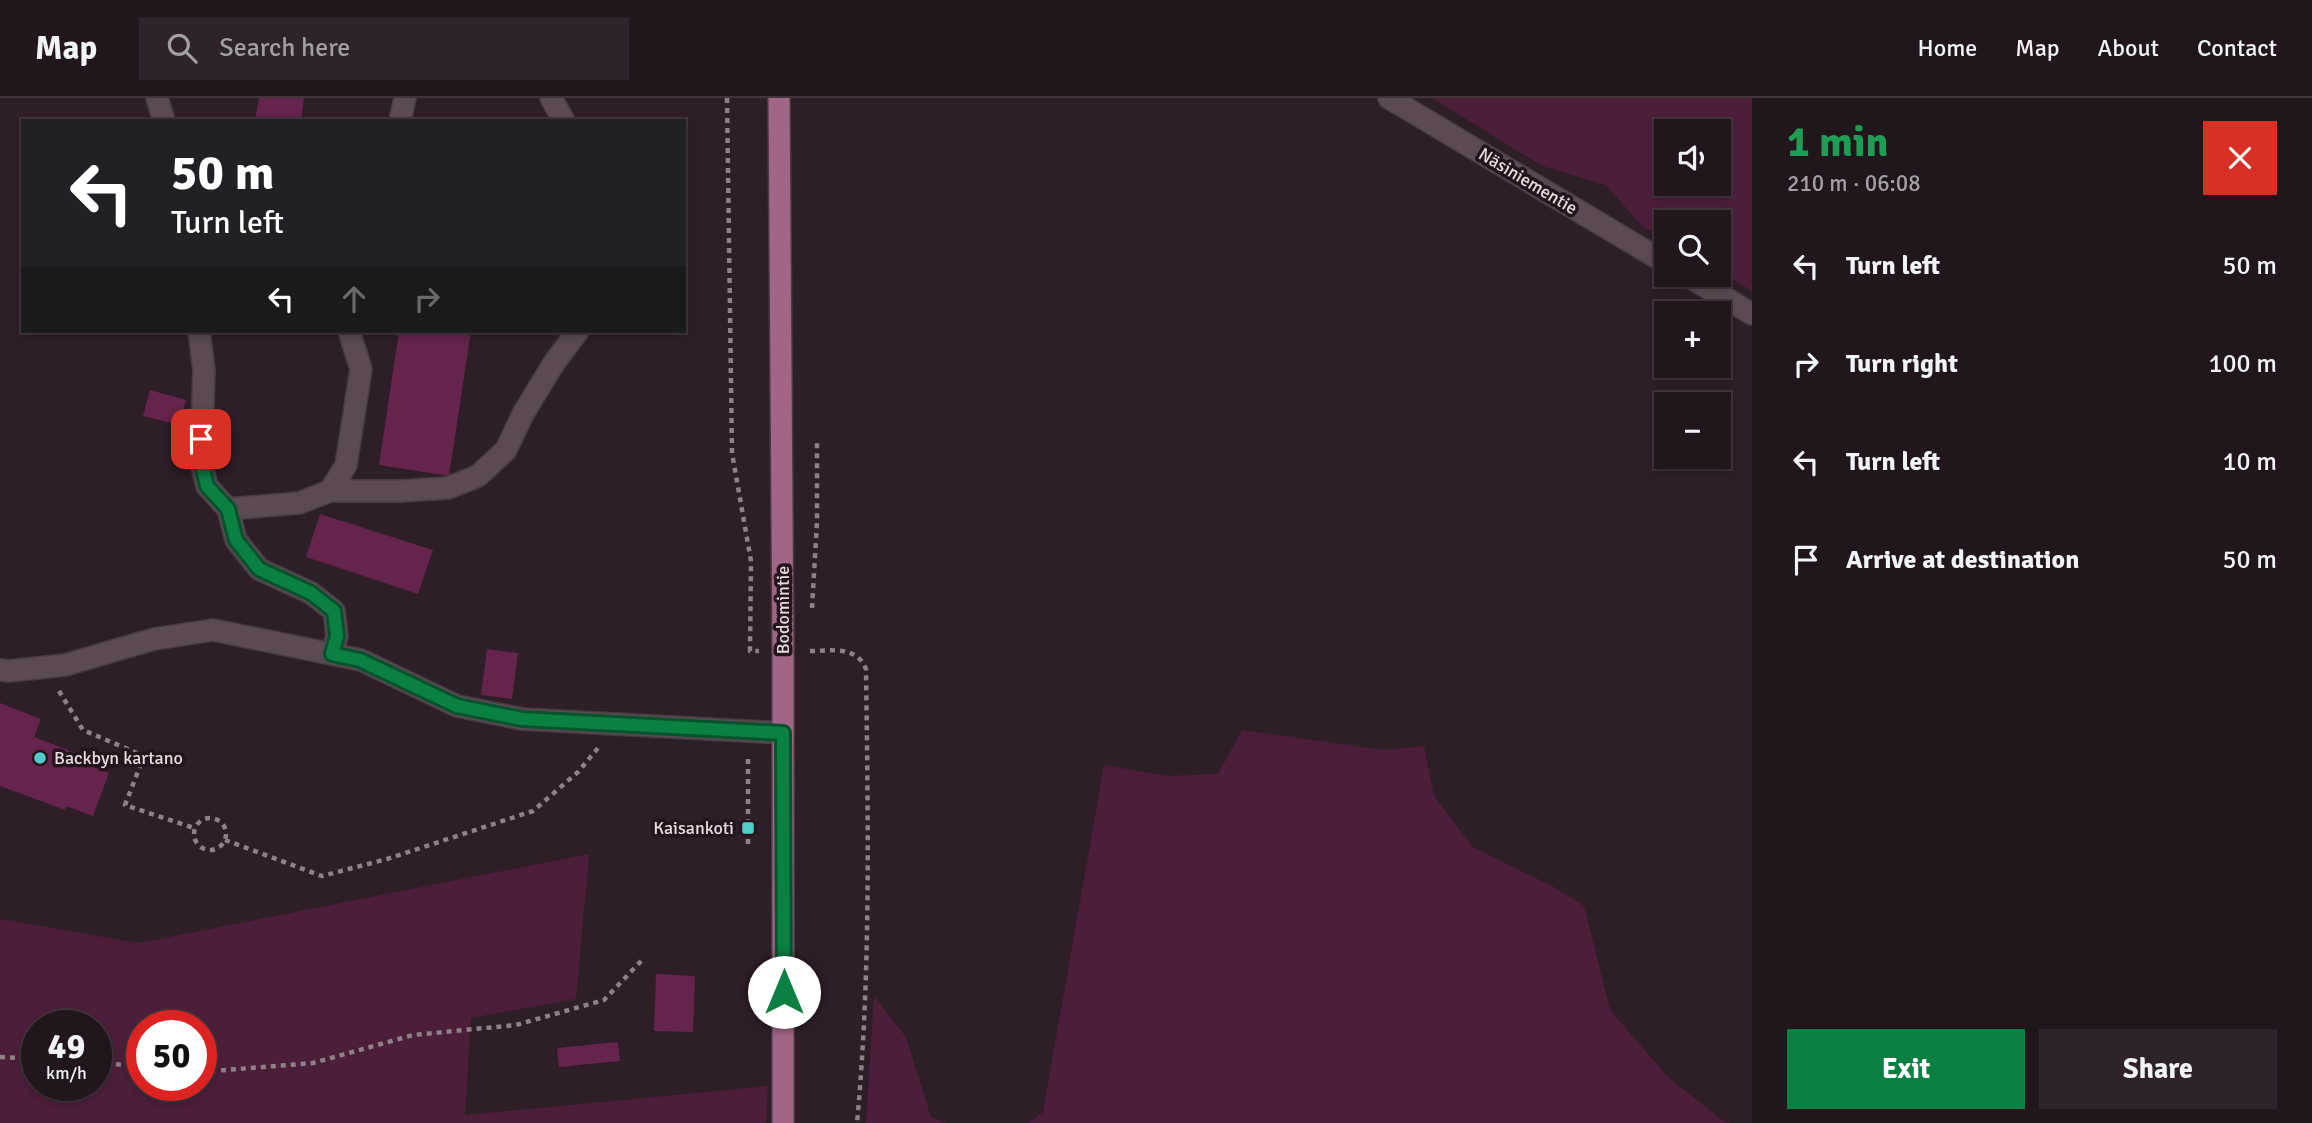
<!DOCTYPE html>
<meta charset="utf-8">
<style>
:root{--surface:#22161d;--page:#2e232a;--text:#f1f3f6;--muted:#a29fa4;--line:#3f353b;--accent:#0b8043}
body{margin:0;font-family:Signika,sans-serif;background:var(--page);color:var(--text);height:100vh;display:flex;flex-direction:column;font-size:26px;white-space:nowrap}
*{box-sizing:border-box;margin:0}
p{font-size:23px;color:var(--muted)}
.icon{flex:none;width:38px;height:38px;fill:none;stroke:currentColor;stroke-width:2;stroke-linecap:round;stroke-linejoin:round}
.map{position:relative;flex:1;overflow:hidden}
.sheet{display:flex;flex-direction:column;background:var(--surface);width:560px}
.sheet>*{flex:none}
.guide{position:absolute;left:21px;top:21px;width:665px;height:214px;border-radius:0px;box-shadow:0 4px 10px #0003,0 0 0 2px var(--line);background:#202124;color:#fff;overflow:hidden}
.buttons{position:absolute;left:1654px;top:21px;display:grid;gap:14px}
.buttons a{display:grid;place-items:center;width:77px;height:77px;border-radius:0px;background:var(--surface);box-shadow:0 4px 10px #0003,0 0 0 2px var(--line);font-size:35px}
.speed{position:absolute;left:21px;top:912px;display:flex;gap:14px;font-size:35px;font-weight:700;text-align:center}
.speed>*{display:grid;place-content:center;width:91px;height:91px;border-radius:50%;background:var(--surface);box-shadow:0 4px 10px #0003,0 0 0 2px var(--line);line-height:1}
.speed small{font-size:18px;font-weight:400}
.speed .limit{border:10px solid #d22;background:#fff;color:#111}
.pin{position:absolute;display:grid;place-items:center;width:60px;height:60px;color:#fff;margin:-30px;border-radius:14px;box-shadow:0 4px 10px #0006}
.me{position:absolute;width:77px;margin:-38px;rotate:0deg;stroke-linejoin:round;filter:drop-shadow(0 0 5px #0008)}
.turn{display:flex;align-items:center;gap:24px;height:147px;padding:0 35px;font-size:32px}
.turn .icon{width:91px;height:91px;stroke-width:2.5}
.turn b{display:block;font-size:49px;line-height:60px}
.lanes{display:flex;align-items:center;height:66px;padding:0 35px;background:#0003;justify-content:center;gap:35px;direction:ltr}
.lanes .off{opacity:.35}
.round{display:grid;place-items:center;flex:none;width:74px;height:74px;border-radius:0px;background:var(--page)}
.overview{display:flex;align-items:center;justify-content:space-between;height:119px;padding:0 35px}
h1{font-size:42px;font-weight:800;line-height:52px;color:#1e9e55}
.primary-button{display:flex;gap:14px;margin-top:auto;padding:14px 35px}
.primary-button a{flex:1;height:80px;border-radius:0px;background:var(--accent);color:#fff;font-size:28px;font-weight:800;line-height:80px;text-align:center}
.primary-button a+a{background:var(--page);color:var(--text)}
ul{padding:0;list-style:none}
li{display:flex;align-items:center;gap:21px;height:98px;padding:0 35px}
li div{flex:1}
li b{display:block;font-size:26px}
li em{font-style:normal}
header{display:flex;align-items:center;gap:42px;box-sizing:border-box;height:98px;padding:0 35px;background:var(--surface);border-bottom:2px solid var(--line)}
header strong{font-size:33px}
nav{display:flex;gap:38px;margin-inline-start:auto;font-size:24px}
.search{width:490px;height:63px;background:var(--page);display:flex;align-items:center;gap:18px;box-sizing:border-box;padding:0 24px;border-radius:0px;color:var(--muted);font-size:26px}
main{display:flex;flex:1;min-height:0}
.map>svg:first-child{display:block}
.green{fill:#4c1e3a;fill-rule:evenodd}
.building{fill:#64244c}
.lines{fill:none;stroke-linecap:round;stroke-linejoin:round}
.minor-casing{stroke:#473b42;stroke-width:24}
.major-casing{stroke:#473b42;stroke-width:24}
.path{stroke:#8e8188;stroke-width:4.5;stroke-dasharray:5 5;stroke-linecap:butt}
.minor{stroke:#5b4a53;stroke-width:21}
.major{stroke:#a06587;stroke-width:21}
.route-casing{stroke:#07532c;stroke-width:18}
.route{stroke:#0b8043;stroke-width:12}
.poi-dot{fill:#52cdcc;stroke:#24151d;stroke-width:2.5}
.labels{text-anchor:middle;stroke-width:7;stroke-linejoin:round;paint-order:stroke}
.street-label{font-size:18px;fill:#e6dbe0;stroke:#24151d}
.poi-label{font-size:18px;fill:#e6dbe0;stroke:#24151d;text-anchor:start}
</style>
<header>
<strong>Map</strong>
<div class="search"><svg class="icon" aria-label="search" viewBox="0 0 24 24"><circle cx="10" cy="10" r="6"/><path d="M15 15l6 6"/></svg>Search here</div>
<nav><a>Home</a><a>Map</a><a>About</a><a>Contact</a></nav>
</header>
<main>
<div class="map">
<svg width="1752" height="1025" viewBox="0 0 1752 1025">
<rect width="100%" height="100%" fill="#2e1e27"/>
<path class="green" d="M1432 0H1752V193L1719 173 1718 124H1666V142L1642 128 1606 87 1542 68ZM1666 33H1718V86H1666Z
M1242 632 1384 652 1424 648 1434 698 1473 749 1552 788 1584 808 1610 912 1668 979 1721 1021 1730 1025H1028L1043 1014 1104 667 1168 678 1218 676Z
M589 756 576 901 471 920 465 1017 768 988 766 1025H0V821L139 845ZM37 928H96V987H37ZM142 928H201V987H142Z
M874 898 906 939 931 1019 946 1025H866Z"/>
<path class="building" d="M259 0H304L301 23H255Z
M399 233H471L449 378 379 367Z
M150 292 186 302 179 327 143 318Z
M320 416 433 452 418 496 306 459Z
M487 551 518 555 512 601 481 597Z
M0 605 41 621 34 639 81 657 78 663 109 675 93 718 66 708 65 712 0 688Z
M656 876 695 878 693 934 654 933Z
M618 944 620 963 559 969 557 950Z"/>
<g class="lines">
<defs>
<path id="minor" d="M157 0 164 23
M551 0 564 23
M1389 0 1666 165
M400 23 405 0
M1686 177 1752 216
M199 233 204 272 201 364 207 388 228 411 236 442 259 471 311 495 334 513 337 538 332 556
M330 393H401L448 390 478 378 506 352 523 316 554 265 578 233
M228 411 299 405 330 393 346 367 361 271 349 233
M0 572 9 573 65 567 154 541 213 532 361 562 457 608 522 621 783 635"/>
<path id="major" d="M779 0 783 553V1025"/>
</defs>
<use href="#minor" class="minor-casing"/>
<use href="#major" class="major-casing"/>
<path class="path" d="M727 0 732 355 751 463 750 553H759
M812 510 817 424V345
M810 553C832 553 856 547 866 571 868 722 871 874 857 1025
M59 593 83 632 144 658 125 707 194 730
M194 736a16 16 0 1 1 32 0a16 16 0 1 1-32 0Z
M225 742 322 778 387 761 533 713 578 674 598 650
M748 746V660
M0 959 37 961
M96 965 142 968
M201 972 213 973 313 965 413 937 516 927 604 902 644 860"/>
<use href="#minor" class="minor"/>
<use href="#major" class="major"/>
</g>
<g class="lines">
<defs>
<path id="route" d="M201 341V363L207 388 228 411 236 442 259 471 311 495 334 513 337 538 332 556 360 562 457 608 522 621 783 635 784 894"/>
</defs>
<use href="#route" class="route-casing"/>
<use href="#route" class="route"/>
</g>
<g class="poi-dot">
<circle cx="40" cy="660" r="7"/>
<rect x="741" y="723" width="14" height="14" rx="3.5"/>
</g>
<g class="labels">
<g class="street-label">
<text transform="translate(1528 83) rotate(31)" y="6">Näsiniementie</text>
<text transform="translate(783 512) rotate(-90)" y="6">Bodomintie</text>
</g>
<g class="poi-label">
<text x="54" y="666">Backbyn kartano</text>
<text x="734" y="736" text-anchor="end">Kaisankoti</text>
</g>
</g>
</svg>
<div class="buttons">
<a><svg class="icon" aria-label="sound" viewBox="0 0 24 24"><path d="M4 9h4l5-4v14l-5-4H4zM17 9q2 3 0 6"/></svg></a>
<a><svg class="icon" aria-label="search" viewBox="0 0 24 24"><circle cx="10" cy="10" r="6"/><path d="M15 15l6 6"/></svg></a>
<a>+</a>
<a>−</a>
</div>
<div class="speed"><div>49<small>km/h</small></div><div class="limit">50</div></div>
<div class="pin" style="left:201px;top:341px;background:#d93025"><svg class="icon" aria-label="arrive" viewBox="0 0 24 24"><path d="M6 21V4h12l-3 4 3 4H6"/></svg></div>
<svg class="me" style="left:784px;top:894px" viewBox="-20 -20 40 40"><circle r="19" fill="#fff"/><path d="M0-13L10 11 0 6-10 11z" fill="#0b8043"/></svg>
<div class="guide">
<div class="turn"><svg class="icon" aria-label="left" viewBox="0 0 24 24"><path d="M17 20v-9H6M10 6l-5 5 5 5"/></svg><div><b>50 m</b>Turn left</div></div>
<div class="lanes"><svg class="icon" aria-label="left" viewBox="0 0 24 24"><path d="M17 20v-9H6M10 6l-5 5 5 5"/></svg><svg class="icon off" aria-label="ahead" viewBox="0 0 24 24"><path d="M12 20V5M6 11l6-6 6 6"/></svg><svg class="icon off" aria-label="right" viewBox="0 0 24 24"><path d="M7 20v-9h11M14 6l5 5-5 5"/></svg></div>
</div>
</div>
<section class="sheet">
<div class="overview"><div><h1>1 min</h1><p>210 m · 06:08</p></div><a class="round" style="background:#d93025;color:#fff"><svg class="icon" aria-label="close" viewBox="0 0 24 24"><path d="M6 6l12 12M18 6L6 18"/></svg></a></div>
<ul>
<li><svg class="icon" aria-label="left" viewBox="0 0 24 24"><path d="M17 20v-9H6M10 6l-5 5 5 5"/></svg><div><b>Turn left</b></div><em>50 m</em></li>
<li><svg class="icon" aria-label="right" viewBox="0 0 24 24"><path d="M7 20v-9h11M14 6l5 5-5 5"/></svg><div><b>Turn right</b></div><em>100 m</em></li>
<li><svg class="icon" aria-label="left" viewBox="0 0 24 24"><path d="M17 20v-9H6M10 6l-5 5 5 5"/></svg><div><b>Turn left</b></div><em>10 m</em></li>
<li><svg class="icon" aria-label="arrive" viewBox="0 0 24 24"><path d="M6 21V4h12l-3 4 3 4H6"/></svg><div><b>Arrive at destination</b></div><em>50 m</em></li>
</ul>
<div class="primary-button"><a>Exit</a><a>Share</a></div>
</section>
</main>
